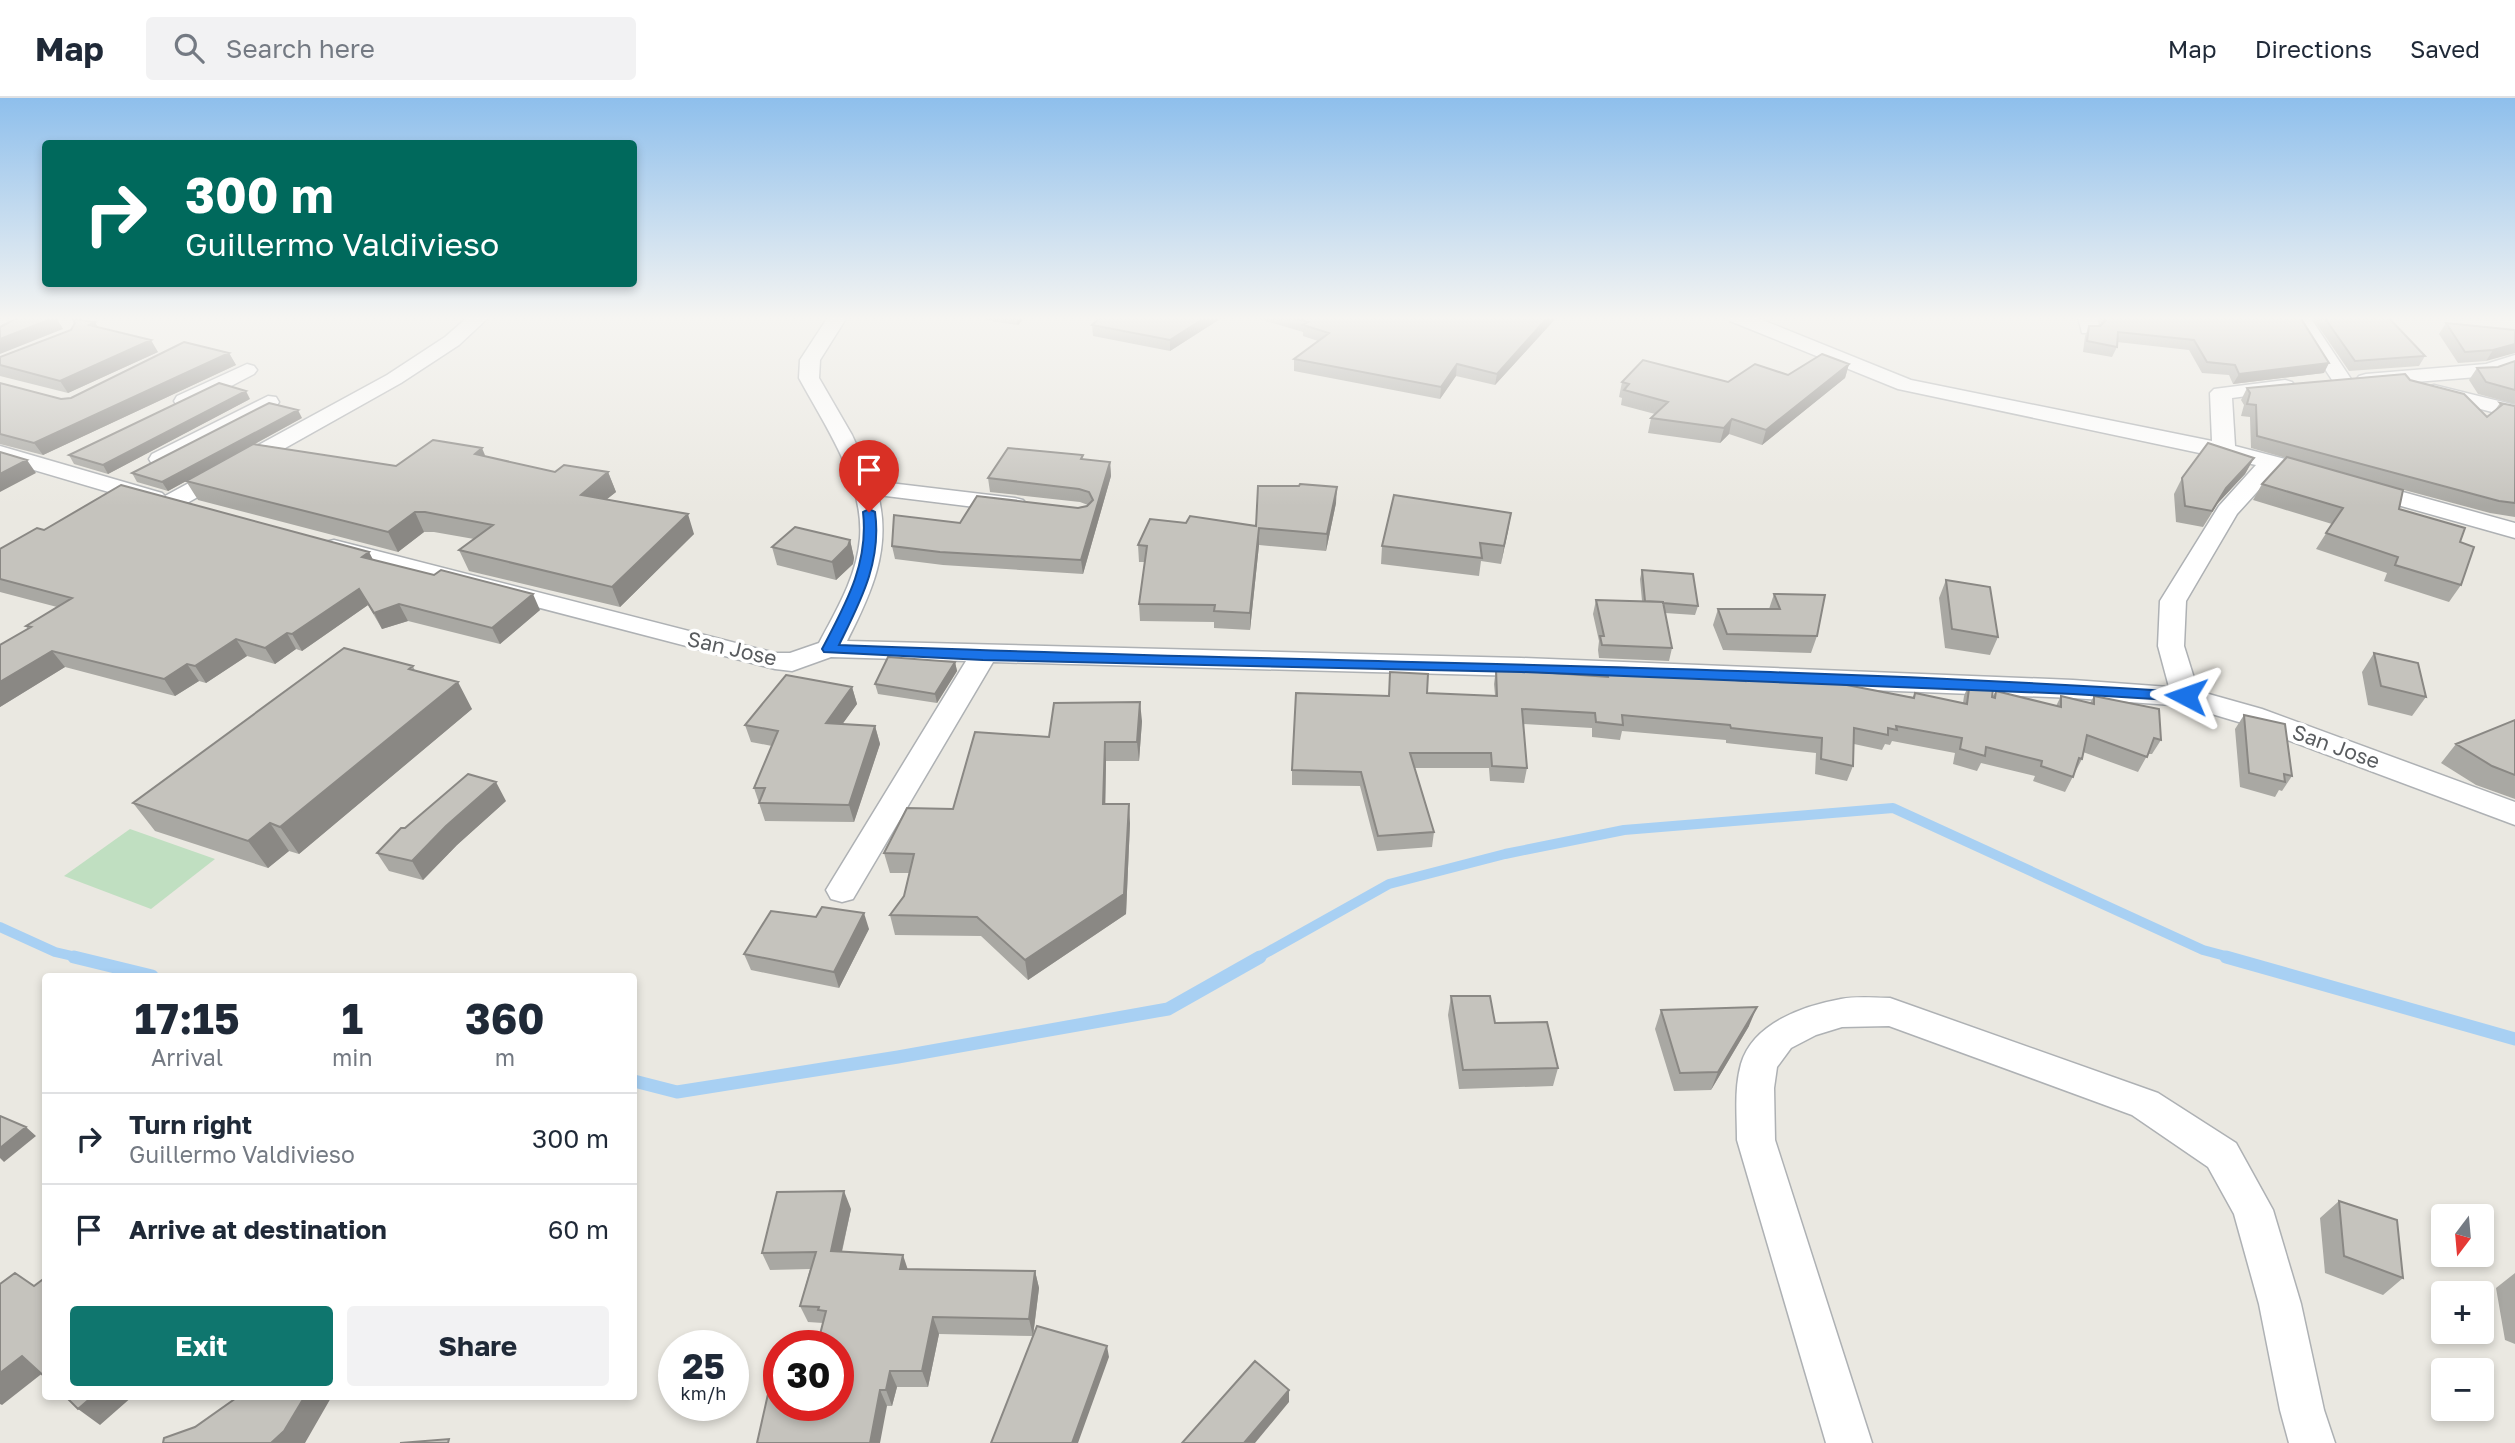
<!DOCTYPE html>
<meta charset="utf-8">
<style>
:root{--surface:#fff;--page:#f2f2f3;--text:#1f2937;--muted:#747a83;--line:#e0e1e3;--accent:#0f766e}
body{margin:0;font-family:"Golos Text",sans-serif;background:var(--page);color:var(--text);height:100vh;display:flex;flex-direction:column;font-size:26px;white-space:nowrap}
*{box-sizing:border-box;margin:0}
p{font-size:23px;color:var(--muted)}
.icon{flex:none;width:38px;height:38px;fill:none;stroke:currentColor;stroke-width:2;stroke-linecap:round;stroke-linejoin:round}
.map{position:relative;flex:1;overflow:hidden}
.panel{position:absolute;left:42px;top:875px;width:595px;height:427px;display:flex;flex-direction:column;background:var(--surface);border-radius:7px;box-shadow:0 4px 10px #0003}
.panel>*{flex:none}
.top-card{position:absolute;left:42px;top:42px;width:595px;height:147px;border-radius:7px;box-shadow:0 4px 10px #0003;background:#00695c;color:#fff;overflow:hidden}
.needle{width:46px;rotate:196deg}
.fabs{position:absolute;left:2431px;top:1106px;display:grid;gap:14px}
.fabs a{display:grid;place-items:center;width:63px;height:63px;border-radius:7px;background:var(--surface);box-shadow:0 4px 10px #0003;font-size:35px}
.speed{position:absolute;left:658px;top:1232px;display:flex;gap:14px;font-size:35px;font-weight:700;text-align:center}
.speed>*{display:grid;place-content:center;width:91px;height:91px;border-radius:50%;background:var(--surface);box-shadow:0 4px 10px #0003;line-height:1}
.speed small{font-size:18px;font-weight:400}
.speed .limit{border:10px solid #d22;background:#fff;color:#111}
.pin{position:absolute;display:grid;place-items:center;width:60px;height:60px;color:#fff;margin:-72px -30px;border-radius:50% 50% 50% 0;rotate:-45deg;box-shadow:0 0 7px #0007}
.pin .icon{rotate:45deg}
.me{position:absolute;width:77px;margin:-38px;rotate:274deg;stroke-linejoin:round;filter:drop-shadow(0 0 5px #0008)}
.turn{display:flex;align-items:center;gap:24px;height:147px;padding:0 28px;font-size:32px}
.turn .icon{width:91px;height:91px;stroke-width:2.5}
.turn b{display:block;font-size:49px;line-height:60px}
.eta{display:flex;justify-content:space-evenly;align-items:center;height:119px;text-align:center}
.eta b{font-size:42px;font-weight:700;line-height:49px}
.cta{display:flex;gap:14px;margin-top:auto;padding:14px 28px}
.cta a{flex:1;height:80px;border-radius:7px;background:var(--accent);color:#fff;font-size:28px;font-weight:700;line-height:80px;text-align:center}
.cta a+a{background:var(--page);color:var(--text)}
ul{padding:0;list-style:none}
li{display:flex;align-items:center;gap:21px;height:91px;padding:0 28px;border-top:2px solid var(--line)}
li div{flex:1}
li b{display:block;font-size:26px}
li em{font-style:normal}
header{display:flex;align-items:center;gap:42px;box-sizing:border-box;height:98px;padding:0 35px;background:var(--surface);border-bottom:2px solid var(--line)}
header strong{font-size:33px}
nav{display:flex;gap:38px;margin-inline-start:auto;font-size:24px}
.search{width:490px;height:63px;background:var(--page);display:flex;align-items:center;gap:18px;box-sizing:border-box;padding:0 24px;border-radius:7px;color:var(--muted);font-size:26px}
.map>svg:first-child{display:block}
.green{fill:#c0dfc1}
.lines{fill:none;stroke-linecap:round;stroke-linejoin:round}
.stream-far1{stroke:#a8d0f3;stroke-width:10}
.stream{stroke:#a8d0f3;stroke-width:13}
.street-casing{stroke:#aeb1b4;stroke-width:3}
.street{fill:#fff;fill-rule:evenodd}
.wall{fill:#a9a8a3}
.shaded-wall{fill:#8a8884}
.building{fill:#c5c3bd;stroke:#8a8884;stroke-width:2}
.route{fill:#1a73e8;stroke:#114b97;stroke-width:2}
.labels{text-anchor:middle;stroke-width:7;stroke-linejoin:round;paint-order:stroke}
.street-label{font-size:21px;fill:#595c5f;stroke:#fff}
</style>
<header>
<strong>Map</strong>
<div class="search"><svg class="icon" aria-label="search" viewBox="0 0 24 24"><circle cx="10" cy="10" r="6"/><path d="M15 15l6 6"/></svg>Search here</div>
<nav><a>Map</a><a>Directions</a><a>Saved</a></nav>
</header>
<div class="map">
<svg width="2515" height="1345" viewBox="0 0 2515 1345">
<rect width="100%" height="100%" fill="#eae8e1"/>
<path class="green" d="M130 731 215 761 151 811 64 778Z"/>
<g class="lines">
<path class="stream-far1" d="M0 829 55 854 81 860
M1257 860 1389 786 1505 756 1624 732 1893 710 2203 852 2233 860"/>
<path class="stream" d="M74 859 152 878
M2226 859 2515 941
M634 983 677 994 898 959 1168 911 1260 859"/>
<defs>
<path id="street" d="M468 219H489L459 247 401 285 180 409 172 411 161 405H146L0 362V348L162 395 165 398 387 277 445 239Z
M828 219H847L820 262 819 280 852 337 873 383 1015 400 1023 402 1027 407 1023 412 1015 414 878 397C892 451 871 496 847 543L1521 560 2073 582 2169 589 2158 548 2160 503 2219 408 2256 367 1898 291 1730 223 1728 219H1755L1911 282 2212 343 2210 295 2214 291 2285 282 2292 284 2295 288 2292 292 2232 300 2235 348 2327 372 2330 377 2327 382 2319 384 2276 373 2237 416 2186 503 2184 548 2198 593 2262 611 2515 704V727L2242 625 2185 608 2073 600 1521 578 993 564 853 801 842 804 831 801 826 792 966 563 831 559 792 573 775 571 325 454 322 449 325 444 334 442 775 555H790L819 545C836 513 857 478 860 440 864 383 825 328 799 280L800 262Z
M2078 219H2098L2099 231 2096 235H2082Z
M2291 219H2310L2353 284 2350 288H2336Z
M2515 257V270L2489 278 2366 288 2359 286 2356 282 2359 278 2366 276 2486 266Z
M247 266 254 268 257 272 254 276 193 308H177L174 303 177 298Z
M2434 287 2515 307V320L2427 297 2424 293 2427 289Z
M268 298 276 299 279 304 276 309 168 366H152L149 361 152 356Z
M2363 383 2515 425V440L2355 395 2351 390 2355 385Z
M1890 900 2158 995 2236 1045 2273 1112 2301 1206 2324 1312 2335 1345H2289L2280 1312 2259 1206 2234 1116 2208 1069 2132 1017 1889 928 1842 929 1816 937 1791 950 1777 969 1774 990 1775 1042 1872 1345H1826L1737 1042C1737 1017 1734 991 1741 966 1753 925 1803 908 1841 901 1857 898 1874 900 1890 900Z"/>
</defs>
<use href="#street" class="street-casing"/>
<use href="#street" class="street"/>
</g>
<path class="wall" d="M984 219H1034L1033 220 1025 219 1018 227 984 222Z
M1098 219H1223L1170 253 1093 238 1092 227 1100 220Z
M1252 219H1557L1495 287 1456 278 1440 301 1294 273V261L1318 243 1303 238V234Z
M2100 219H2300L2324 275 2233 286 2229 277 2202 275 2189 252 2117 244V249L2112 259 2083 254 2085 238 2089 228 2101 227Z
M2312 219H2388L2425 258 2419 268 2349 273Z
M2446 225 2515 232 2486 263 2458 265 2439 236Z
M99 230 158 254 68 295 0 278V259Z
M229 255 236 267 43 357 0 346V285L61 301 71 300Z
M2515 263V306L2478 296 2469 282 2477 270 2498 269Z
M1849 266 1845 280 1762 347 1729 336 1720 345 1648 335 1651 320 1655 316 1621 307 1622 300 1619 299 1622 284H1728L1788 277Z
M2410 282 2487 319 2495 312 2500 305 2515 308V419L2490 415 2367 382 2399 411 2460 444 2461 487 2449 504 2384 483 2387 475 2316 451 2332 426 2253 402 2262 386 2286 360 2251 350 2250 319 2241 318 2244 307 2241 302 2247 290Z
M250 301 108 376 74 366 69 357Z
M302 320 255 346 396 368 485 358 555 374H608L616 394 607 401 694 436 620 509 469 473 459 452 474 441 434 434H424L398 454 198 402 186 383 168 393 137 384 132 375Z
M2254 360 2245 376 2217 406 2203 429 2176 424 2174 396 2182 380Z
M1084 362 1110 364 1111 378 1083 476 943 467 895 461 892 448 960 425 1087 408 1088 407 1080 404 990 394 988 380Z
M1336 405 1326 453 1259 447 1250 532 1214 530V524L1140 523 1139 506 1145 464H1139L1138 447 1186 425 1256 428Z
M1511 415 1501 466 1481 463 1479 478 1381 466 1382 448Z
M44 432 369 454 373 462 540 512 500 546 408 523 382 531 368 507 302 553 296 551 275 566 247 558 206 585 199 583 175 598 65 569 0 609V547L28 531 26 528 57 509 0 494V451Z
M850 442 854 460 853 466 836 482 777 467 772 449Z
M1642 472 1698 508 1695 517 1665 515 1672 550 1669 563 1599 560 1598 552 1599 543 1593 516 1596 502 1642 503 1640 481Z
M1946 482 1998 539 1990 557 1945 550 1939 500Z
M1774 496 1817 538 1811 555 1723 552 1713 527 1718 511H1769Z
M2374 555 2426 599 2412 618 2368 607 2362 574Z
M955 564 957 573 937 605 878 596 875 586Z
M413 568 415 573 472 611 299 756 289 753 268 770 155 733 133 705Z
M1606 569 1739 582 1741 574 1913 599 1915 595 1963 605 1964 598 1970 583 1992 599 1996 593 2056 608 2061 598 2090 605 2094 598 2161 642 2152 656H2148L2138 674 2083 654 2082 661 2065 694 2033 683 2035 678 1981 665 1977 673 1953 666 1955 655 1892 643 1890 647 1885 646 1882 652 1854 646 1853 668 1847 683 1815 676 1816 655 1726 645V642L1622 633 1620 642 1592 639V630L1523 626 1527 670 1524 685 1490 683 1489 670H1414L1434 734 1432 749 1377 753 1360 688 1292 687V672L1388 598 1495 597 1494 586 1496 571 1604 579Z
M852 589 857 606 842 626 875 628 880 646 854 724 765 723 754 690 772 648 751 644 745 627Z
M2244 617 2292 678 2282 693 2279 692 2275 699 2240 689 2235 631Z
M2515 622V701L2476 687 2441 665 2456 646Z
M1142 623 1139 663H1106L1105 706 1130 725 1126 816 1028 882 981 838 895 837 890 817 904 798 909 775H890L884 755 953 711 1049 639Z
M506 703 457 747 423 782 389 773 377 755 405 730Z
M816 819 869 831 839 890 751 872 744 856Z
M1451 898 1495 925 1558 970 1553 988 1459 991 1448 917Z
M1661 912 1749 928 1711 992 1674 993 1655 931Z
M2339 1103 2403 1180 2383 1197 2325 1175 2320 1120Z
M851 1111 842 1154 908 1171 1035 1173 1039 1190 1033 1238 939 1236 928 1289H897L892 1308 838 1307 823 1225 808 1224 800 1208 810 1171 770 1172 762 1155Z
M2515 1175V1246L2505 1242 2496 1190Z"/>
<path class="shaded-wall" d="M56 219 63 231 0 256V241Z
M1017 219H1025L1018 227Z
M1206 219H1223L1170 253V242Z
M1548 219H1557L1495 287 1497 276Z
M95 224 102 236 89 227Z
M151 242 158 254 68 295 60 283Z
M2515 246V255L2486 263 2493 252Z
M229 255 236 267 43 357 34 345Z
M2329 265 2324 275 2233 286 2239 276Z
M1457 266 1456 278 1440 301 1441 289Z
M1849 266 1845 280 1762 347 1766 332Z
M246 293 250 301 108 376 103 367Z
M298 312 302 320 168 393 162 384Z
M1732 321 1729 336 1720 345 1724 330Z
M482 350 490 369 475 356Z
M2254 360 2245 376 2217 406 2203 429 2226 390Z
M27 362 36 375 0 394V376Z
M1110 364 1111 378 1083 476 1081 462Z
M608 374 616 394 588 416 581 397Z
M1337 389 1336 405 1326 453 1327 436Z
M415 414 424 434 398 454 388 434Z
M1511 415 1508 433 1501 466 1504 448Z
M688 416 694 436 620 509 612 489Z
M1259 430V447L1250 532V515Z
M850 442 854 460 853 466 836 482 832 464Z
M369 454 377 470 362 459Z
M359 491 368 507 302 553 292 536Z
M533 496 540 512 500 546 492 530Z
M399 506 408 523 382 531 374 515Z
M287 535 296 551 275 566 265 550Z
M236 541 247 558 206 585 195 568Z
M52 553 65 569 0 609V584Z
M955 564 957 573 937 605 935 596Z
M187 566 199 583 175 598 164 581Z
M458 584 472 611 299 756 280 729Z
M852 589 857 606 831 642 826 625Z
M1140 604 1142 623 1139 663 1137 644Z
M875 628 880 646 854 724 849 707Z
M1105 644 1106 663 1105 725 1103 706Z
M496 684 506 703 457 747 423 782 412 763 446 728Z
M1129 706 1130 725 1126 816 1028 882 1025 862Z
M270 725 289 753 268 770 248 743Z
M864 815 869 831 839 890 834 874Z
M1757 909 1749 928 1711 992 1718 974Z
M26 1029 36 1038 4 1064 0 1060V1050Z
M844 1093 851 1111 838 1170 831 1153Z
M903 1157 909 1175 900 1171Z
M1035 1173 1039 1190 1033 1238 1029 1221Z
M933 1219 939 1236 928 1289 922 1273Z
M1107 1248 1109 1259 1078 1345H1072Z
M22 1258 44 1274 2 1307 0 1306V1275Z
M890 1273 897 1289 892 1308 886 1292Z
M880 1292 887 1308 880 1345H870Z
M1289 1292V1304L1255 1345H1244Z
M93 1298H133L100 1327 78 1311Z
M305 1298H332L305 1345H271Z"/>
<path class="building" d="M19 219H56L0 241V229Z
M1101 219H1206L1170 242 1092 227Z
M1291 219H1548L1497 276 1457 266 1441 289 1294 261 1329 235 1303 227 1308 224Z
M2105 219H2300L2329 265 2239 276 2235 267 2207 264 2194 242 2118 234 2117 249 2087 243 2089 228H2100L2106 222Z
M2324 219H2388L2425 258 2355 263Z
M73 221 95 224 89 227 151 242 60 283 0 267V259L71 232 75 225Z
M2446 225 2515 232V246L2493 252 2465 254Z
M184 244 229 255 34 345 0 336V285L61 301 71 300Z
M1822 256 1849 266 1766 332 1732 321 1724 330 1651 320 1668 304 1624 292 1629 286 1622 284 1643 262 1728 284 1755 266 1788 277Z
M2515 263V292L2486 284 2477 270 2498 269Z
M2405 276 2410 282 2464 296 2487 319 2502 307 2500 305 2515 308V405L2499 403 2257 338 2256 307 2247 306 2250 295 2247 290Z
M219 285 246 293 103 367 69 357Z
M269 305 298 312 162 384 132 375Z
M433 342 482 350 475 356 555 374 564 367 608 374 581 397 688 416 612 489 459 452 493 427 425 414H415L388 434 186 383 253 346 396 368Z
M2208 345 2254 360 2226 390 2212 413 2185 408 2182 380Z
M1008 350 1083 357 1081 361 1110 364 1081 462 940 454 892 448 894 417 960 425 977 398 1078 410 1087 408 1093 402 1089 394 1079 391 988 380Z
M0 354 27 362 0 376Z
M2287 359 2403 392 2399 411 2465 430 2460 444 2474 449 2461 487 2395 467 2398 459 2326 435 2343 410 2262 386Z
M1300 386 1337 389 1327 436 1259 430 1250 515 1214 513 1215 507 1139 506 1147 448 1138 447 1150 421 1186 425 1190 418 1256 428 1258 388H1299Z
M121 387 369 454 362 459 434 477 441 472 533 496 492 530 399 506 374 515 359 491 292 536 287 535 265 550 236 541 195 568 187 566 164 581 52 553 0 584V547L31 529 26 528 72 500 0 481V451L37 430 44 432Z
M1394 397 1511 415 1504 448 1480 445 1482 460 1382 448Z
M795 429 850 442 848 448 832 464 772 449Z
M1642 472 1693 476 1698 508 1663 505V504L1645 503Z
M1946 482 1990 489 1998 539 1952 531Z
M1774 496 1825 497 1817 538 1727 536 1718 511H1780Z
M1596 502 1663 504 1672 550 1602 547 1600 538H1604Z
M344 550 413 568 409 571 458 584 280 729 270 725 248 743 133 705Z
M2374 555 2418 565 2426 599 2381 588Z
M888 559 955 564 935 596 875 586Z
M1606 569 1677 572 1678 576 1745 583 1741 574 1790 576 1914 600 1915 595 1967 606 1970 583 1994 584 1992 599 1995 600 1996 593 2061 609V598L2094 606V598L2159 611 2161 642 2154 640 2147 659 2087 637 2082 661 2079 660 2073 679 2041 668 2042 663 1986 649 1985 658 1960 651 1962 640 1896 628 1897 632 1888 630V637L1854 630 1853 668 1821 661 1822 640 1731 630 1730 627 1622 617 1623 627 1596 624 1595 615 1522 611 1527 670 1492 668 1491 655H1410L1434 734 1378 738 1361 674 1292 672 1296 595 1389 598 1390 574 1428 576 1427 595 1497 598 1496 571 1608 579Z
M786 577 852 589 826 625 875 628 849 707 759 705 765 690H754L778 633 745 627Z
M1140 604 1137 644H1105L1103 706H1129L1124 796 1025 862 977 819 890 817 904 798 914 756 884 755 907 710 953 711 975 634 1049 639 1054 605Z
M2244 617 2285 626 2292 678 2284 676 2285 684 2249 675Z
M2515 622V677L2492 668 2456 646Z
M468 676 496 684 446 728 412 763 377 755 401 730H405Z
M822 809 864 815 834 874 744 856 771 813 816 819Z
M1451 898H1490L1495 925 1547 924 1558 970 1463 972Z
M1757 909 1718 974 1680 975 1661 912Z
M0 1018 26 1029 0 1050Z
M844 1093 831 1153 903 1157 900 1171 1035 1173 1029 1221 933 1219 922 1273H890L886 1292H880L870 1345H757L768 1296H779V1307H838V1248H817L826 1213 818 1212 819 1209 800 1208 816 1154 762 1155 777 1094Z
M2339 1103 2397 1122 2403 1180 2344 1158Z
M15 1175 34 1188 46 1179V1280L22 1258 0 1275V1186Z
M1037 1228 1107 1248 1072 1345H991Z
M1255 1263 1289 1292 1244 1345H1182Z
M65 1298H93L78 1311Z
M239 1298H305L284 1333 271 1345H163L164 1340 195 1329Z
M449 1341 448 1345H400Z"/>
<linearGradient id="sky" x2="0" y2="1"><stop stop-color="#8ebfec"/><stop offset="0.54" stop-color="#f6f5f2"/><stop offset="1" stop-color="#f6f5f2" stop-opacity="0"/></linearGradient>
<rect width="2515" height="408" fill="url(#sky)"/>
<path class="route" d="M869 411 875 414C882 464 860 504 839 547 1288 565 1737 565 2186 594L2193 598 2186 603 2073 596 1521 574 983 562 824 554 822 551C845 507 869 466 863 414Z"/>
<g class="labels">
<g class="street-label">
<text transform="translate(732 551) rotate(13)" y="7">San Jose</text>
<text transform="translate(2336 649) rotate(20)" y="7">San Jose</text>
</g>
</g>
</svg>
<div class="fabs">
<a><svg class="needle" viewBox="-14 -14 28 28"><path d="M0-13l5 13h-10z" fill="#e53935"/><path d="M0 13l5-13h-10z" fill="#747a83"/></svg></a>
<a>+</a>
<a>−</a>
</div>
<div class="speed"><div>25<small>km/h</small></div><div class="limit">30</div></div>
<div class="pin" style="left:869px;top:414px;background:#d93025"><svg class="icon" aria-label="arrive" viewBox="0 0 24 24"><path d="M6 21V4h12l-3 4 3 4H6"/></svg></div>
<svg class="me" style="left:2186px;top:598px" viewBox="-20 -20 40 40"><path d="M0-17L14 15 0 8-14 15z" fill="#1a73e8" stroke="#fff" stroke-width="4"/></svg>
<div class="top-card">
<div class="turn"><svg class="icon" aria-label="right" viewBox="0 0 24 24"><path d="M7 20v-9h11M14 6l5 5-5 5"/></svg><div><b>300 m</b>Guillermo Valdivieso</div></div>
</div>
<section class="panel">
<div class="eta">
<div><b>17:15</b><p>Arrival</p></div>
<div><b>1</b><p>min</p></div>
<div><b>360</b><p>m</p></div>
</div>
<ul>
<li><svg class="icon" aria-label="right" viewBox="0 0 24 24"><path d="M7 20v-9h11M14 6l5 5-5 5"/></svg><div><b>Turn right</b><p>Guillermo Valdivieso</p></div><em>300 m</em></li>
<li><svg class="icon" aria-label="arrive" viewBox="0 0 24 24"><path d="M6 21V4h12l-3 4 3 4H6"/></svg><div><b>Arrive at destination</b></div><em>60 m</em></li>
</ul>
<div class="cta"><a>Exit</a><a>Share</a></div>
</section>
</div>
